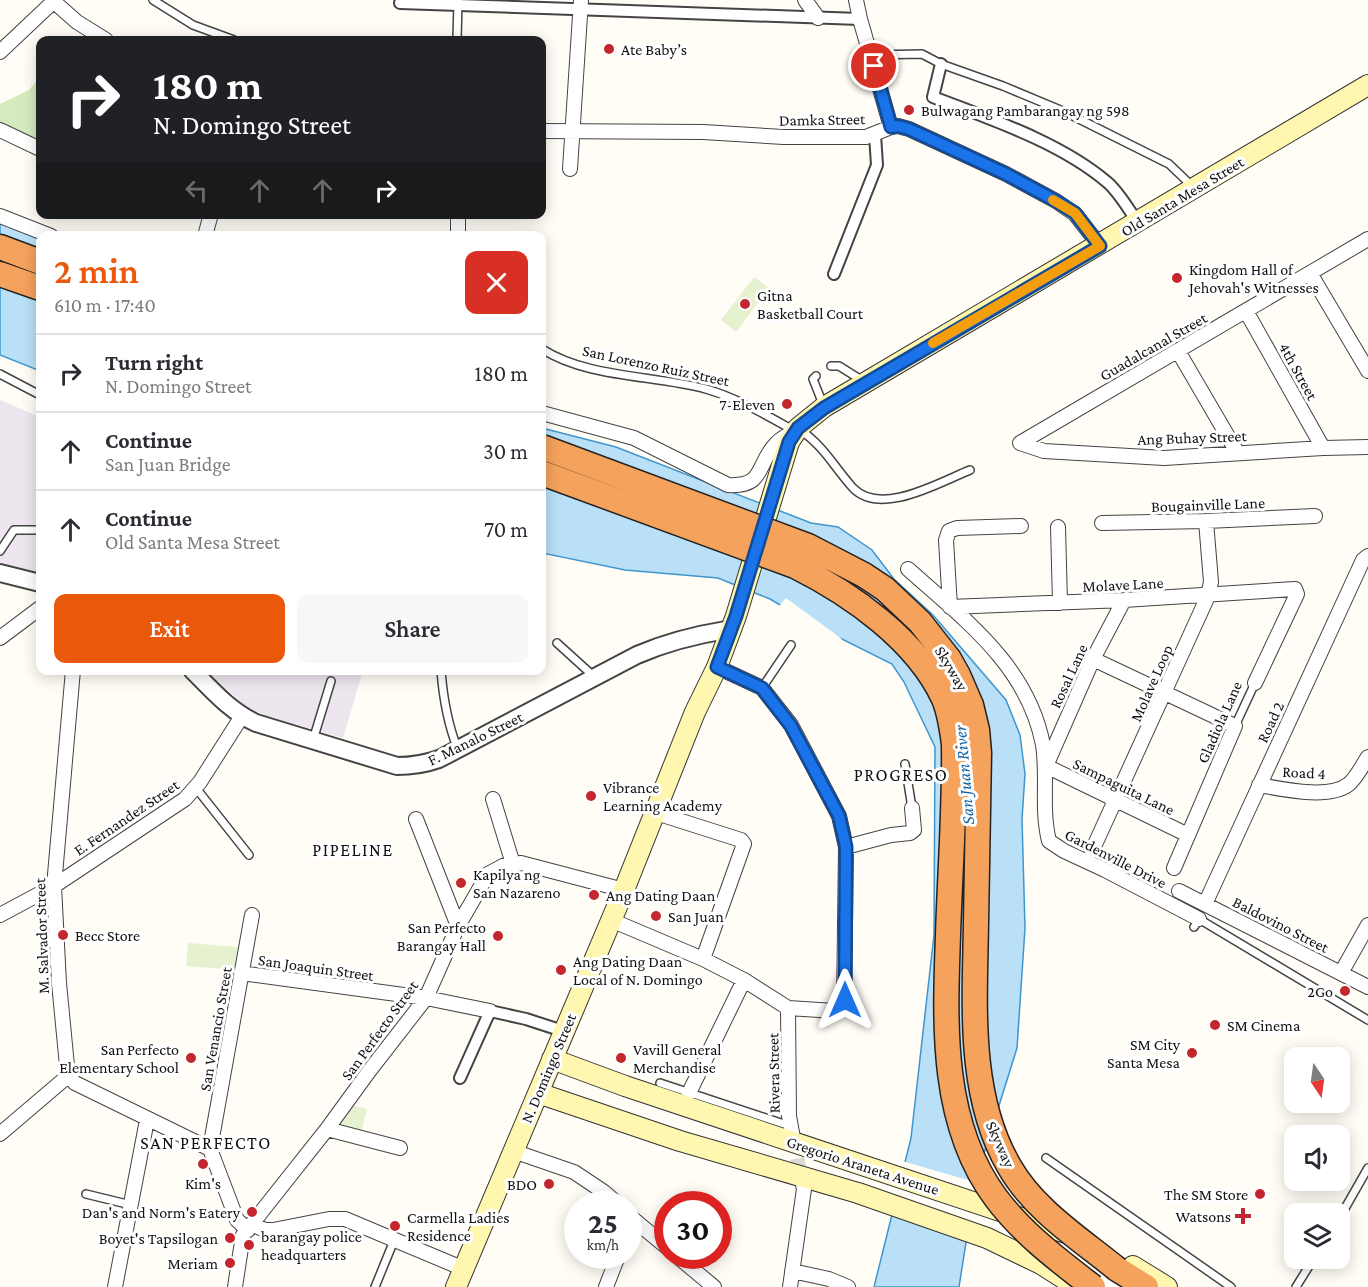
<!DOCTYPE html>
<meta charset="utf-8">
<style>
:root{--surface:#fff;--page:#f7f7f7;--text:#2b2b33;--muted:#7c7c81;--line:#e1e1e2;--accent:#ea580c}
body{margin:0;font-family:"Crimson Pro",serif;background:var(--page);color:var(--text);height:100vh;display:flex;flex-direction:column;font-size:22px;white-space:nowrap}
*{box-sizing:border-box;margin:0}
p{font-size:20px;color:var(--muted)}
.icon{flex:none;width:33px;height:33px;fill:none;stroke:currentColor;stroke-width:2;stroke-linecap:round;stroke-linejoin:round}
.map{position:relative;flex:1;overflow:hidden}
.panel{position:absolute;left:36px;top:231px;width:510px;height:444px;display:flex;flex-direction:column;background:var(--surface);border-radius:12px;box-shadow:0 3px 15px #0003}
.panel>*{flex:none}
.hud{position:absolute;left:36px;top:36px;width:510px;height:183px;border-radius:12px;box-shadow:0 3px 15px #0003;background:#202124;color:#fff;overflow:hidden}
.needle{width:39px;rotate:167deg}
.buttons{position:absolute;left:1284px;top:1047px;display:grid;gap:12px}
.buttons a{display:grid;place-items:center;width:66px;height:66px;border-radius:12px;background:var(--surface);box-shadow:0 3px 15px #0003;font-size:30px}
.speed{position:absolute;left:564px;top:1191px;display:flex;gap:12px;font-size:30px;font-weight:700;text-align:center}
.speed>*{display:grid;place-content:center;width:78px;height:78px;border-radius:50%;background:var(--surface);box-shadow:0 3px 15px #0003;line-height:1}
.speed small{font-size:15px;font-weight:400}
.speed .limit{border:9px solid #d22;background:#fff;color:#111}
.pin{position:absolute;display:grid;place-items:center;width:51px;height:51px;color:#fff;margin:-26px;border:3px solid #fff;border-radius:50%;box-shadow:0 2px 6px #0007}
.me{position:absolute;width:66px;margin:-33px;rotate:0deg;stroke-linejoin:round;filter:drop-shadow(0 0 4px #0008)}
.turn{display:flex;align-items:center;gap:21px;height:126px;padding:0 18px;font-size:27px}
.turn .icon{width:78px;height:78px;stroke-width:2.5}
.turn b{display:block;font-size:42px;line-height:51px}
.lanes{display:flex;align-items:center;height:57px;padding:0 18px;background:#0003;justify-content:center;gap:30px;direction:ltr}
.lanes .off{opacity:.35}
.round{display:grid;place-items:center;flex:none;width:63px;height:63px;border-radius:12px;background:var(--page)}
.head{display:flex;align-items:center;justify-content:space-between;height:102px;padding:0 18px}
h1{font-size:36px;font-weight:600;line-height:45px;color:var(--accent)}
.cta{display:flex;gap:12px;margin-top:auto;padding:12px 18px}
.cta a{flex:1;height:69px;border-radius:12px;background:var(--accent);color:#fff;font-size:24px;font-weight:600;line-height:69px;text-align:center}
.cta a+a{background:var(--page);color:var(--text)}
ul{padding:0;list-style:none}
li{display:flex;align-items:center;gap:18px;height:78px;padding:0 18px;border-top:2px solid var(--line)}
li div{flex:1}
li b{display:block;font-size:22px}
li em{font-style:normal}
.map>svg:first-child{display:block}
.industrial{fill:#eee6ef}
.green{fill:#d5ebbd}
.pitch{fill:#e6f2cf}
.water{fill:#b9e0f7;stroke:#3f96cf;stroke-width:1.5}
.pier{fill:#fffdf5}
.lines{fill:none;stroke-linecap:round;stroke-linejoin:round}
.minor-tunnel{stroke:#dbdad3;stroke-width:14;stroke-dasharray:14 7;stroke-linecap:butt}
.service-casing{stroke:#444;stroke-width:10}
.pedestrian-casing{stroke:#444;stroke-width:14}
.minor-casing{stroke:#444;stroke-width:16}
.tertiary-casing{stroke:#444;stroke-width:20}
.secondary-casing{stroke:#333;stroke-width:22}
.motorway-casing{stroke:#222;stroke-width:27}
.service{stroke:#fff;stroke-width:7}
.pedestrian{stroke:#fff;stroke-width:10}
.minor{stroke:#fff;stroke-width:14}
.tertiary{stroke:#fff;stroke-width:16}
.secondary{stroke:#fff6b0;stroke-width:20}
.motorway{stroke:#f5a25d;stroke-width:24}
.motorway-bridge-casing{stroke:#222;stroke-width:27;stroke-linecap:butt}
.motorway-bridge{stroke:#f5a25d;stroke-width:24}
.route-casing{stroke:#114b97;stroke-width:15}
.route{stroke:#1a73e8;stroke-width:10}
.slow{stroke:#f59e0b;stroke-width:10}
.poi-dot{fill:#c4262e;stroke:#fff;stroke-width:2}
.labels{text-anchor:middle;stroke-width:6;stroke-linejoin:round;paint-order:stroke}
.poi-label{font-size:16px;fill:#111;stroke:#fff;text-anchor:start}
.street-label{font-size:16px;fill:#111;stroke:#fff}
.neighbourhood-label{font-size:18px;letter-spacing:1.5px;fill:#111;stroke:#fff}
.water-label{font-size:18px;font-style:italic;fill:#1768a6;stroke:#fff}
</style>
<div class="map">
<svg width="1368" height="1287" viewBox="0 0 1368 1287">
<rect width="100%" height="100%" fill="#fffdf5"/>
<path class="industrial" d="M0 400 40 417V573L0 562Z
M207 671H363L343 738 251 711Z"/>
<path class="green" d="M40 77V144L0 124V104L29 90Z"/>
<path class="pitch" d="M754 277 769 288 736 332 721 320Z
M188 943 238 947 235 970 186 966Z
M352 1105 367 1109 361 1133 336 1127Z"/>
<path class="water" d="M0 221 40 237V371L0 355Z
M542 428 616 447 811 523 838 527 872 550 894 579 933 615 1006 700 1020 735 1025 774 1022 819 1025 928 1017 1048 976 1179 959 1287H874L911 1138 934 935 935 747 904 682 892 664 812 624 770 599 718 578 625 570 542 553Z"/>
<path class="pier" d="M786 598 842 639 840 641 778 607Z
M902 1161 978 1183 970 1235 890 1212Z"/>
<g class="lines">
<path class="minor-tunnel" d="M793 1138 802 1180"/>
<defs>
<path id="service" d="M153 0 193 25 234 40
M457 40 458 1
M871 55 922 54 941 64 1003 86 1063 111 1169 164 1192 186
M542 349C587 378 654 375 706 389 737 398 764 414 793 430
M831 366H839L863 381
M0 374 40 395
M816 376 813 379 824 407
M800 430C823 445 835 468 853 488 881 517 940 482 970 470
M0 551 14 530H40
M557 643 589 672 592 678
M441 670C443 697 448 725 458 750
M762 688 791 645
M1235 726 1255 683
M313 740 331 681
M905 764 912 808
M196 788 249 855
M1194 927 1199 919 1368 1020
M660 1083 790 1126
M1046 1158 1231 1287
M86 1194 131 1205
M1340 1217 1368 1168
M375 1287 395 1238
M1296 1287 1314 1258"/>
<path id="pedestrian" d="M400 3 860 19
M941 64 933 97C990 119 1060 142 1107 182 1119 192 1129 210 1138 223
M834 274 877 165 875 135
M460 1078 490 1011 526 1019 563 1031"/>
<path id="minor" d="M52 0 77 22 106 40
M805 0 818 18
M856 0 860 19 891 127
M0 52 53 2
M0 130 40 149
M542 131 703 132 784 137H866L891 127 898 126 909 129 1006 174 1056 201 1075 214 1100 246
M570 169 581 0
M458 214V236
M0 216 51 236
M205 236 211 214
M1310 273 1368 371
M1246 311 1323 448
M1178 351 1237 452
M542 413 634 438 728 485C764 487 756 467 774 446 779 439 786 436 793 432
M1020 443 1368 239
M1020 443 1044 451 1164 458 1323 448 1368 447
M1102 523 1206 521 1315 516
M1021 526 957 528 949 531 946 540 950 607 1124 600 1295 589 1297 594 1255 683
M1058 527 1060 603
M908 569C965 620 1028 666 1043 745 1048 777 1041 809 1049 841L1064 851 1105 870 1199 919
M1124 600 1093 659 1046 766 1188 835
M0 638 40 608
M1093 659 1235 726 1174 868
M1259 785C1282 789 1329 800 1349 784 1357 777 1362 766 1368 757
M493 799 513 864
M653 812 741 840 744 844 703 959
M416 819 458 926
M846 847 891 835 910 833 914 830 912 808
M1092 851 1208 596 1211 582 1206 521
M1179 891 1368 987
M1205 904 1363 560 1368 556
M0 915 54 886 185 799 200 782 242 716
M611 920 703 959 744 980 788 1008 835 1011 839 1010 844 1004 846 847 839 816 791 725 762 688 717 667
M241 973 426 998 490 1011
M1341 973 1368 925
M788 1008 789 1116 793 1138
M68 1076 59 983 54 886 73 670
M68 1076 75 1083 210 1149 237 1220 248 1230
M689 1093 744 980
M327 1129 400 1148
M0 1134 68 1076
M210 1149 252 915
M513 1151 574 1172 604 1192 618 1204
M628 1215 668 1248
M253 1225 265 1230H273L329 1219H345L464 1269
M628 1236 637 1222
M677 1256 714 1287
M792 1271 829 1279 848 1287
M115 1287 147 1120
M235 1287 243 1235 327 1129 370 1070 426 998 458 926 488 874 503 866 521 863 624 890
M606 1287 618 1256
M790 1287 804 1189 802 1180"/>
<path id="tertiary" d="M0 573 40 583
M192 670C212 690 230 711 256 723L397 766C412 766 425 764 439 759L637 655C667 642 695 635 726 630L730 632"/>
<path id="secondary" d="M552 1059 625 1086 1066 1233
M538 1093 680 1141 858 1193 987 1238 1041 1264 1077 1287
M1133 1266 1167 1287
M456 1287 624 890 695 712 717 667 736 616 789 442 798 428 824 407 1368 85"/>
<path id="motorway" d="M0 247 40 262
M0 274 40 288
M1117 1269 1146 1287"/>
</defs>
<use href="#service" class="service-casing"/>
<use href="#pedestrian" class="pedestrian-casing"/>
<use href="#minor" class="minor-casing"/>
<use href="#tertiary" class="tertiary-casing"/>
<use href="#secondary" class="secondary-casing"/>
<use href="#motorway" class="motorway-casing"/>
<use href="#service" class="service"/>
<use href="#pedestrian" class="pedestrian"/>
<use href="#minor" class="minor"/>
<use href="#tertiary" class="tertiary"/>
<use href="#secondary" class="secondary"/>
<use href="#motorway" class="motorway"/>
<defs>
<path id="motorway-bridge" d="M542 447 808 546 864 575 885 589 920 622 949 659 958 675 971 705 977 730 979 753C978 809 977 865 976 922 975 1002 967 1094 1009 1166 1033 1209 1080 1239 1117 1269
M542 473 795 566C851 594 917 640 944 699 950 713 952 729 954 744 955 807 950 871 948 935 945 1023 940 1123 996 1198 1023 1234 1058 1260 1093 1287"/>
</defs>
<use href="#motorway-bridge" class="motorway-bridge-casing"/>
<use href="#motorway-bridge" class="motorway-bridge"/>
</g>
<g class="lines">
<defs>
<path id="route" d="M845 1000 846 847 839 816 791 726 762 688 717 667 736 616 789 442 798 428 824 408 1100 246 1075 213 1056 201 1006 174 909 129 898 126 891 127 874 66"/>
</defs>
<use href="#route" class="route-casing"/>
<use href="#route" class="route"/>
<path class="slow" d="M933 343 1100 246 1075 213 1053 200"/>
</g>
<g class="poi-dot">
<circle cx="609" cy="49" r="6"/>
<circle cx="909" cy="110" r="6"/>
<circle cx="1177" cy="278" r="6"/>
<circle cx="745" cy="304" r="6"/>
<circle cx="787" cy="404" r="6"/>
<circle cx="591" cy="796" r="6"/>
<circle cx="461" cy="883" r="6"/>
<circle cx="594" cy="895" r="6"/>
<circle cx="656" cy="916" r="6"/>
<circle cx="63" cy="935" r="6"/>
<circle cx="498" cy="936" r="6"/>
<circle cx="561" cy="970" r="6"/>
<circle cx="1345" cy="991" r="6"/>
<circle cx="1215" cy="1025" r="6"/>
<circle cx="1192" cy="1053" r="6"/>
<circle cx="191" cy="1058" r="6"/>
<circle cx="621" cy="1058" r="6"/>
<circle cx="203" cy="1164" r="6"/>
<circle cx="549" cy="1184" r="6"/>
<circle cx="1260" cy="1194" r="6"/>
<circle cx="252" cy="1212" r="6"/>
<path d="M1240 1207h6v6h6v6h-6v6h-6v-6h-6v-6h6z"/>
<circle cx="395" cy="1226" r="6"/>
<circle cx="230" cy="1238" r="6"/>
<circle cx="249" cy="1245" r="6"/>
<circle cx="230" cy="1263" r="6"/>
</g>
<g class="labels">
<g class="poi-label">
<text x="621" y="55">Ate Baby’s</text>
<text x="921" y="116">Bulwagang Pambarangay ng 598</text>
<text x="1189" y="275">Kingdom Hall of<tspan x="1189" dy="18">Jehovah's Witnesses</tspan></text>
<text x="757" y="301">Gitna<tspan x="757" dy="18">Basketball Court</tspan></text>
<text x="775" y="410" text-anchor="end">7-Eleven</text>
<text x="603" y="793">Vibrance<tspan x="603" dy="18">Learning Academy</tspan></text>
<text x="473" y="880">Kapilya ng<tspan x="473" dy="18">San Nazareno</tspan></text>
<text x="606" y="901">Ang Dating Daan</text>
<text x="668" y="922">San Juan</text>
<text x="486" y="933" text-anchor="end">San Perfecto<tspan x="486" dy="18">Barangay Hall</tspan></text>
<text x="75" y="941">Becc Store</text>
<text x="573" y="967">Ang Dating Daan<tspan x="573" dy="18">Local of N. Domingo</tspan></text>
<text x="1333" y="997" text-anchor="end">2Go</text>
<text x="1227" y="1031">SM Cinema</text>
<text x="1180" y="1050" text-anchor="end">SM City<tspan x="1180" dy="18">Santa Mesa</tspan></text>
<text x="179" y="1055" text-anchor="end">San Perfecto<tspan x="179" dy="18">Elementary School</tspan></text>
<text x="633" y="1055">Vavill General<tspan x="633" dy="18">Merchandise</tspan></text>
<text x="203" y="1189" text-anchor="middle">Kim's</text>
<text x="537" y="1190" text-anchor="end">BDO</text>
<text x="1248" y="1200" text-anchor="end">The SM Store</text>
<text x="240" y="1218" text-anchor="end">Dan's and Norm's Eatery</text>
<text x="1231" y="1222" text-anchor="end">Watsons</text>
<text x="407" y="1223">Carmella Ladies<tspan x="407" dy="18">Residence</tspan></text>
<text x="261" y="1242">barangay police<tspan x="261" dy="18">headquarters</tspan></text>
<text x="218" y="1244" text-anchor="end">Boyet's Tapsilogan</text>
<text x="218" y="1269" text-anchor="end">Meriam</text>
</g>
<g class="street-label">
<text transform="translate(822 119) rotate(-1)" y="6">Damka Street</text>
<text transform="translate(1182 196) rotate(-31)" y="6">Old Santa Mesa Street</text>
<text transform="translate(1153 346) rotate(-30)" y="6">Guadalcanal Street</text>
<text transform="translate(656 365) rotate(12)" y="6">San Lorenzo Ruiz Street</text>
<text transform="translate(1299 371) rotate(61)" y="6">4th Street</text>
<text transform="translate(1192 437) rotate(-2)" y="6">Ang Buhay Street</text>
<text transform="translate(1208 504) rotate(-2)" y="6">Bougainville Lane</text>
<text transform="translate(1123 584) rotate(-3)" y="6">Molave Lane</text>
<text transform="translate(952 668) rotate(59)" y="6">Skyway</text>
<text transform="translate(1068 676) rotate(-65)" y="6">Rosal Lane</text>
<text transform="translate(1151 683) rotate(-66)" y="6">Molave Loop</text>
<text transform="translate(1219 722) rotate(-66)" y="6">Gladiola Lane</text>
<text transform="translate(1270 722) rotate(-65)" y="6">Road 2</text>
<text transform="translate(475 738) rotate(-26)" y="6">F. Manalo Street</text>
<text transform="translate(1304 772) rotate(3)" y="6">Road 4</text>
<text transform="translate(1124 786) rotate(26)" y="6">Sampaguita Lane</text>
<text transform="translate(126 817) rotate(-34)" y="6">E. Fernandez Street</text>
<text transform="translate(1116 858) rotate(27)" y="6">Gardenville Drive</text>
<text transform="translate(1281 924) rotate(27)" y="6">Baldovino Street</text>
<text transform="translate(41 936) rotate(-92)" y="6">M. Salvador Street</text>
<text transform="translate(316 967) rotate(8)" y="6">San Joaquin Street</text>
<text transform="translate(215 1029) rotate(-80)" y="6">San Venancio Street</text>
<text transform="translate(379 1030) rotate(-54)" y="6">San Perfecto Street</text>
<text transform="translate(548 1068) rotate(-67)" y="6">N. Domingo Street</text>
<text transform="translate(773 1073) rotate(-91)" y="6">Rivera Street</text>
<text transform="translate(1001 1144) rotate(66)" y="6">Skyway</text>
<text transform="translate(863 1165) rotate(18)" y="6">Gregorio Araneta Avenue</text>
</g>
<g class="neighbourhood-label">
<text x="901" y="781">PROGRESO</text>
<text x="353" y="856">PIPELINE</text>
<text x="206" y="1149">SAN PERFECTO</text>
</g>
<g class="water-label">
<text transform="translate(964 775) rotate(-95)" y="6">San Juan River</text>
</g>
</g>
</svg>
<div class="buttons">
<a><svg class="needle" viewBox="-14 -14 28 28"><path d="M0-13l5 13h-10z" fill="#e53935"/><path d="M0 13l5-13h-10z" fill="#7c7c81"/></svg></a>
<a><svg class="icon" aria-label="sound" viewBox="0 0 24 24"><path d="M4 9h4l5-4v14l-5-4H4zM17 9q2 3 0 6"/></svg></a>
<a><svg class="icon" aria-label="layers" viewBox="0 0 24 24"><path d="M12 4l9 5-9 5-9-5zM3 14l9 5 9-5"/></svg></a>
</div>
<div class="speed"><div>25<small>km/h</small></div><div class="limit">30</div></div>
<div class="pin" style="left:874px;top:66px;background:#d93025"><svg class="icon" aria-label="arrive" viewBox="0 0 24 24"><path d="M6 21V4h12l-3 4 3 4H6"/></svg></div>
<svg class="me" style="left:845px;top:1000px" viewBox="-20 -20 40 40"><path d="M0-17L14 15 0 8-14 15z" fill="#1a73e8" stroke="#fff" stroke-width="4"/></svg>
<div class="hud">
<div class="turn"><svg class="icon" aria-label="right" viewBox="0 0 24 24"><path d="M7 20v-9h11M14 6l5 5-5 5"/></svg><div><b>180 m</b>N. Domingo Street</div></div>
<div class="lanes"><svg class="icon off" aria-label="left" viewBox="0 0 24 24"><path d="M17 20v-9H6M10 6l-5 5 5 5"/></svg><svg class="icon off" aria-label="ahead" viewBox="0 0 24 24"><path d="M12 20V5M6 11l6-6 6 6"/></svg><svg class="icon off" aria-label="ahead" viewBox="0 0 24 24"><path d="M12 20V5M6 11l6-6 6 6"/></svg><svg class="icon" aria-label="right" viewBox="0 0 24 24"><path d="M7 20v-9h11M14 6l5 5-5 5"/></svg></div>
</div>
<section class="panel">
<div class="head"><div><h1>2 min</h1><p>610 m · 17:40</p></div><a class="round" style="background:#d93025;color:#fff"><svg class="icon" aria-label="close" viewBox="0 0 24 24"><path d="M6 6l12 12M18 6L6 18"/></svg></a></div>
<ul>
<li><svg class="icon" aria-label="right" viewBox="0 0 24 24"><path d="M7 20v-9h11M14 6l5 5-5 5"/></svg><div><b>Turn right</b><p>N. Domingo Street</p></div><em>180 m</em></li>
<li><svg class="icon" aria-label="ahead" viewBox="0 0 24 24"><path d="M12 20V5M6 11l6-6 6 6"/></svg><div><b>Continue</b><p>San Juan Bridge</p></div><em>30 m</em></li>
<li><svg class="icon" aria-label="ahead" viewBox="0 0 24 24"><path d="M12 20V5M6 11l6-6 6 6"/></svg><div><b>Continue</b><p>Old Santa Mesa Street</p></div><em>70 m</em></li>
</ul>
<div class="cta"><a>Exit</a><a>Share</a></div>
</section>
</div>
